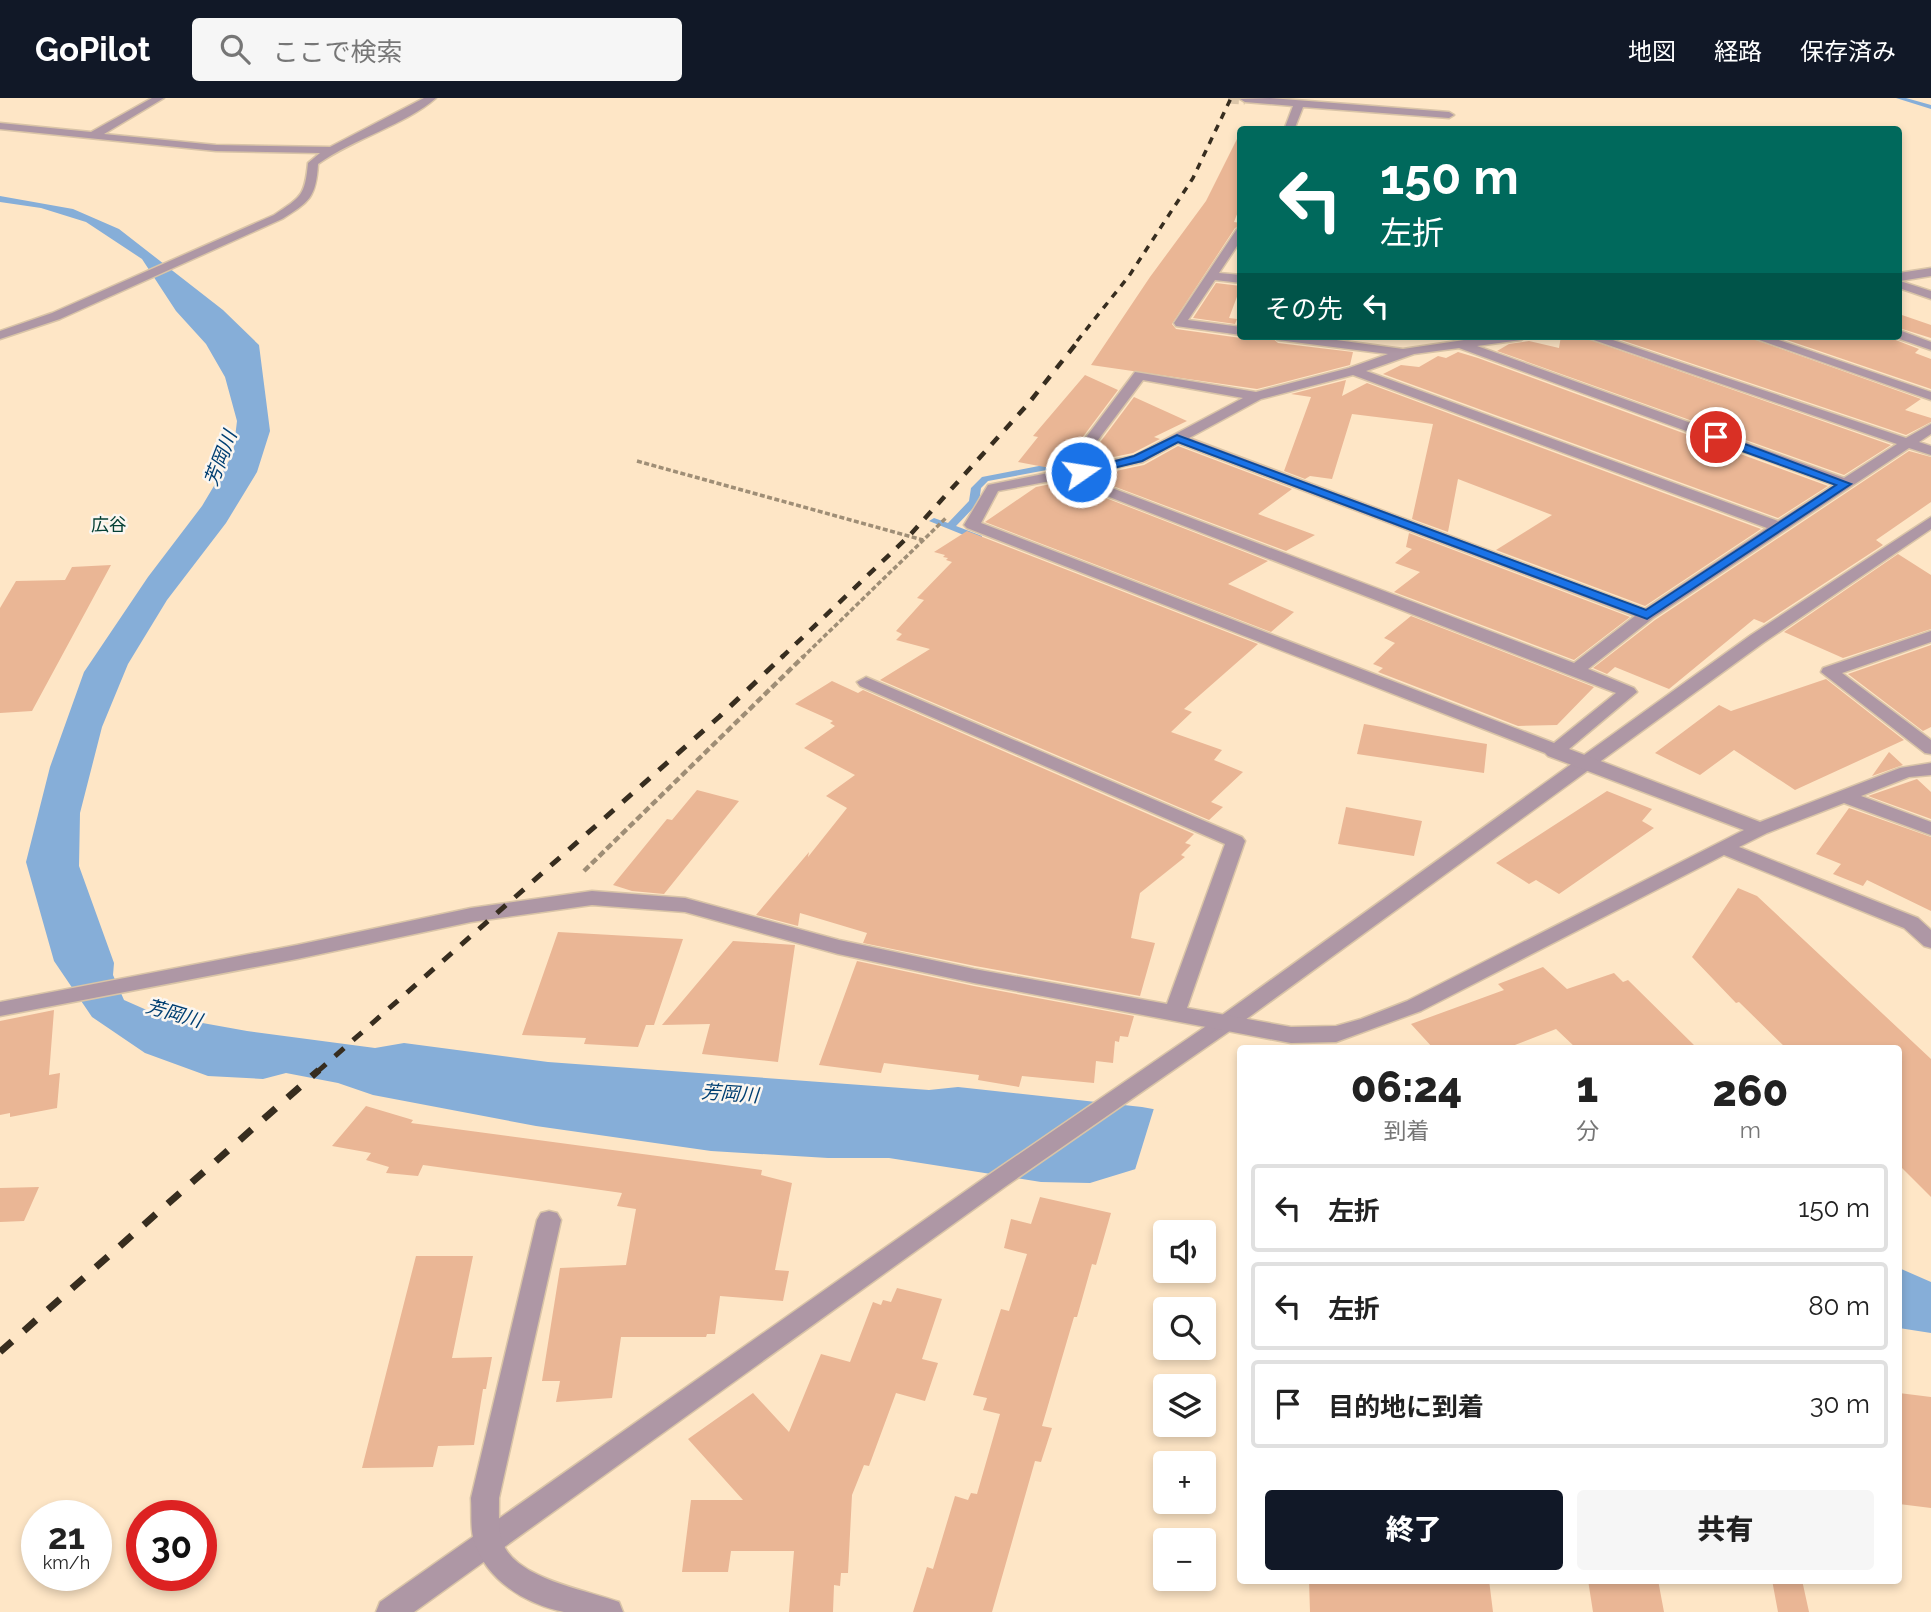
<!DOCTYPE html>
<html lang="ja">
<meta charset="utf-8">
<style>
:root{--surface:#fff;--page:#f6f6f6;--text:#222;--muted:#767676;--line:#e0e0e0;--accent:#111827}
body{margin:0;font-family:Raleway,"Noto Sans JP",sans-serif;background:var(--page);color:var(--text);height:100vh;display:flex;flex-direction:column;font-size:26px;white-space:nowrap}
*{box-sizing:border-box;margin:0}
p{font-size:23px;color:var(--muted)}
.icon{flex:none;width:38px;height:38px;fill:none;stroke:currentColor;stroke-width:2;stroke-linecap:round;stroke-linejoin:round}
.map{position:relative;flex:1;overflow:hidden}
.details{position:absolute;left:1237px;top:947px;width:665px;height:539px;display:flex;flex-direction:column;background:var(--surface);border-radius:7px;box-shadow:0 4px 10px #0003}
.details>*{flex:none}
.banner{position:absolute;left:1237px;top:28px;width:665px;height:214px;border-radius:7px;box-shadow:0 4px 10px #0003;background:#00695c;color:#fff;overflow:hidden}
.controls{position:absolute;left:1153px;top:1122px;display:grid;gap:14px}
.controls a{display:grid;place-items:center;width:63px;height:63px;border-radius:7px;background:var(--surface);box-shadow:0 4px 10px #0003;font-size:35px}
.speed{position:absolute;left:21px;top:1402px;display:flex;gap:14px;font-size:35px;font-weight:700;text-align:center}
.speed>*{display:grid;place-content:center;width:91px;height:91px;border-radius:50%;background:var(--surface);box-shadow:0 4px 10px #0003;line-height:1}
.speed small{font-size:18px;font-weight:400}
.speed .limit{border:10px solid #d22;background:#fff;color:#111}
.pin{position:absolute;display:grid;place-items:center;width:60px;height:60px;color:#fff;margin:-30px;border:4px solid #fff;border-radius:50%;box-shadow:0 2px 7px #0007}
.me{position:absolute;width:77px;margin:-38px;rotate:77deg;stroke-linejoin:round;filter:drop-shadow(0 0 5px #0008)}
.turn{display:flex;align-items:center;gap:24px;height:147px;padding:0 28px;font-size:32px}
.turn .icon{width:91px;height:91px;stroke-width:2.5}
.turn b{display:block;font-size:49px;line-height:60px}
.then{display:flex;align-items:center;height:66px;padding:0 28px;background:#0003;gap:14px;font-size:26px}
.eta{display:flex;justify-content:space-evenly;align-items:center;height:119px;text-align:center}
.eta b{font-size:42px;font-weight:800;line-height:49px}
.cta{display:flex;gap:14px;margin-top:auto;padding:14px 28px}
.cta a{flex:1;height:80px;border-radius:7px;background:var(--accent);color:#fff;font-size:28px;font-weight:800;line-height:80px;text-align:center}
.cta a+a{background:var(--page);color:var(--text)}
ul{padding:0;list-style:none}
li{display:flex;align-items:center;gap:21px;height:88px;margin:0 14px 10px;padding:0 14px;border:4px solid var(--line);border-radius:7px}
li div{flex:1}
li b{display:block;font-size:26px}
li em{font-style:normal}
header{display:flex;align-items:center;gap:42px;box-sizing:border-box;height:98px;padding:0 35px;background:var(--accent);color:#fff}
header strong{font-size:33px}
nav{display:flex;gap:38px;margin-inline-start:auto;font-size:24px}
.search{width:490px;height:63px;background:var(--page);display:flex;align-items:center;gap:18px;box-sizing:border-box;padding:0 24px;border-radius:7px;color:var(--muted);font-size:26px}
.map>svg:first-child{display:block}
.water{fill:#86aed8}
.pier{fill:#fee6c6}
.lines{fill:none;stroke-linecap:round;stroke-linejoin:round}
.stream{fill:#86aed8;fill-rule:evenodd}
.building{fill:#eab695}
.minor-tunnel{stroke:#dcc6a9;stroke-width:11;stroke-dasharray:11 5;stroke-linecap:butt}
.pedestrian-casing{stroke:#d9c4a7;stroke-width:3}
.minor-casing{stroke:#d9c4a7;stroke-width:3}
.path-far1{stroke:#9f8e76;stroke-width:3.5;stroke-dasharray:5 2.5;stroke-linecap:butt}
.path{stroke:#9f8e76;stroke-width:4.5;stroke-dasharray:7 3.5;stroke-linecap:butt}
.pedestrian{fill:#ae97a5;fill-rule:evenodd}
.minor{fill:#ae97a5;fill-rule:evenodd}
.rail-far3{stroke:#372d1f;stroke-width:3.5;stroke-dasharray:7 7;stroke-linecap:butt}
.rail-far2{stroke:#372d1f;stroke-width:4.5;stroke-dasharray:10 10;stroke-linecap:butt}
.rail-far1{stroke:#372d1f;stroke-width:5;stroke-dasharray:12 12;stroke-linecap:butt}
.rail{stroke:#372d1f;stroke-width:7;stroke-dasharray:16 16;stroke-linecap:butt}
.route{fill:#1a73e8;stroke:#114b97;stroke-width:2}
.labels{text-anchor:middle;stroke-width:5;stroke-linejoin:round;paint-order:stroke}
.far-quarter-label{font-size:18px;fill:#054035;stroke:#fbf6f0}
.water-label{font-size:19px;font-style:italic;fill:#003f72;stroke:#fbf6f0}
</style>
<header>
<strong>GoPilot</strong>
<div class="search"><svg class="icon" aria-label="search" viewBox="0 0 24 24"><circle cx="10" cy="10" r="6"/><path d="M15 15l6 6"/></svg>ここで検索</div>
<nav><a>地図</a><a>経路</a><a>保存済み</a></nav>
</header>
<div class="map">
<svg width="1931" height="1514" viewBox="0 0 1931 1514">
<rect width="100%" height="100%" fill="#fee6c6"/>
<path class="water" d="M0 98 73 111 119 131 223 212 259 247 270 333 257 374 226 425 167 502 128 566 102 629 80 715 79 768 114 865 113 877 124 902 158 917 247 933 375 950 404 945 548 964 929 992 958 989 1142 1009 1241 1027 1152 1066 1090 1085 1041 1084 889 1060H828L711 1053 536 1028 373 997 338 985 286 975 263 981 208 978 145 955 92 919 54 863 26 764 50 669 84 574 148 479 202 408 233 356 237 323 225 279 206 246 176 213 142 161 86 124 41 110 0 104Z
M1899 1170 1931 1184V1235L1899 1230Z"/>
<path class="pier" d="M1155 1007 1241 1024V1083L1152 1070 1134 1075Z"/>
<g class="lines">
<path class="stream" d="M1896 0H1906L1931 7V11Z
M1049 366 1052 367V371L988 383 981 390 979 404 956 428 982 438V442H976L929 423 934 420 948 425 969 403 971 390 982 379Z"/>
</g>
<path class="building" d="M1241 33V106L1234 124 1241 125V128L1235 130 1172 226 1176 231 1241 240 1270 238 1278 245 1353 254 1350 267 1257 291 1091 267 1150 179 1206 103Z
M1216 185 1241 188 1229 220 1237 221 1235 226 1193 220Z
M1899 216 1931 227V240L1899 230Z
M1561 238H1579L1891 347 1844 377 1497 253 1509 246 1529 243 1559 250Z
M1609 238H1745L1921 301 1905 312 1931 320V324L1906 337Z
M1775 238H1892L1893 241 1919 251 1915 255 1931 261V291Z
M1458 254 1478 260 1828 388 1778 420 1383 276 1401 267 1419 269 1438 258 1446 260Z
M1085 277 1118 292 1070 356V368L1055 371 1018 364 1038 339 1033 338Z
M1346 282 1342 298 1367 285 1761 431 1645 508 1496 452 1552 417 1458 381 1448 434 1412 421 1433 326 1352 316 1332 381 1310 378 1305 381 1284 373 1311 299 1291 296Z
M1134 299 1187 323 1154 339 1160 341 1133 355 1089 364V359Z
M1178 348 1292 391 1258 416 1315 437 1286 453 1105 385 1097 377 1144 367Z
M1909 353 1931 359V404L1876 442 1883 447 1764 525 1754 521 1669 591 1615 569 1607 576 1593 570 1655 522Z
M1076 381 1093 395 1268 463 1228 486 1294 514 1271 534 985 424 1036 389Z
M967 433 1258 546 1184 611 1192 614 1171 634 1222 652 1214 662 1243 674 1211 704 1223 709 1209 722 880 582 930 551 896 542 902 536 896 533 924 502 917 500 952 464 946 462 948 460 943 459 945 457 934 454Z
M1409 435 1630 519 1574 562 1394 494 1420 474 1395 465 1412 451 1406 449Z
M1898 456 1931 477V531L1843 560 1784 534Z
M111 467 32 613 0 615V510L16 483 65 482 72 469Z
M1411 518 1594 589 1557 627 1518 628 1378 574 1383 570 1373 566 1395 545 1384 540Z
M1931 547V629L1923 633 1848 576Z
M1826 581 1904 642 1795 692 1734 652 1700 677 1655 655 1719 607 1731 613Z
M832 583 858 595 863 592 1194 736 1185 745 1191 747 1181 757 1185 759 1140 795 1131 840 1155 845 1140 898 975 868 863 845 867 835 800 815 798 828 756 817 809 754 808 759 847 710 826 698 855 677 804 650 835 628 830 625 833 623 795 606Z
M1364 626 1487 646 1484 675 1357 656Z
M1889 654 1903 667 1872 678Z
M1917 681 1931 694V721L1868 698Z
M697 692 739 703 664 796 632 793 613 787 667 721 672 722Z
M1607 693 1652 711 1642 723 1654 730 1559 796 1536 782 1529 786 1496 765Z
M1346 709 1422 723 1414 758 1338 746Z
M1849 710 1931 739V813L1867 782 1863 788 1833 776 1841 766 1816 756Z
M1738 790 1757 798 1931 961V1099L1899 1067V950H1786L1739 904 1736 905 1692 859Z
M558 834 683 841 654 927H646L638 949 584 946 586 940 522 937Z
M733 843 795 847 778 964 702 956 710 926 662 927Z
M857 863 974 888 1134 918 1128 939 1120 938 1119 944 1115 943 1113 965 1096 963 1094 985 1022 978 1019 989 978 982 979 977 884 965 881 975 819 967Z
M1543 869 1567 891 1614 875 1623 884 1628 882 1697 950H1576L1556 931 1507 950H1433L1411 926 1504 892 1498 886Z
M54 912 49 977 60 975 57 1010 10 1019V1015L0 1017V923Z
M366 1008 413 1022 411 1025 762 1072 761 1077 792 1085 775 1172 789 1173 783 1203 720 1198 715 1236H707L706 1239H621L612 1300 556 1304 560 1283H542L560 1170 626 1167 636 1111 617 1108 622 1095 524 1081 423 1067 418 1078 386 1075 389 1069 366 1062 371 1055 332 1048Z
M39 1089 24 1123 0 1124V1090Z
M1040 1099 1111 1115 1096 1167 1092 1166 1077 1219H1074L1042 1328 1052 1330 1041 1364 1035 1363 992 1514H913L927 1469 933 1471 955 1398 968 1402 971 1395 977 1396 1000 1316 983 1312 987 1300 973 1297 1001 1211 1009 1213 1027 1156 1004 1150 1011 1121 1031 1126Z
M416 1158H473L452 1260 492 1259 486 1291H483L474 1347 438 1348 433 1369 362 1370Z
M897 1190 942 1201 922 1261 938 1265 925 1303 896 1295 869 1368 864 1367 852 1397 848 1475H841L840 1488 834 1487 833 1514H789L794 1453H731L728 1474H682L691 1402H743L688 1341 753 1295 789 1334 821 1256 850 1264 873 1204 881 1207 883 1202 891 1204Z
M1899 1295 1931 1299V1410L1899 1406Z
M1309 1482H1489L1493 1514H1310Z
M1588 1482H1658L1664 1514H1593Z
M1772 1482H1802L1809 1514H1778Z"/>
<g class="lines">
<path class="minor-tunnel" d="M1228 0 1245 1"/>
<defs>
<path id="pedestrian" d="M1931 419V431L1763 545 1234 930 1006 1088 414 1514H376L380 1504 990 1076 1218 920 1751 537Z"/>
<path id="minor" d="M152 0H164L104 36 216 47 330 49 424 0H436C407 26 353 41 318 66 316 100 309 104 282 121L60 221 0 241V233L52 215 274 117C301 99 305 98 308 65L320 55 216 53 0 31V25L91 34Z
M1270 0 1449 14 1454 17 1449 20 1303 9 1294 32H1284L1293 8 1245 4 1240 1Z
M1241 130V142L1219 175 1241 177V185L1215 182 1188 222 1241 229V237L1176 228 1174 225 1237 131Z
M1931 170V178L1900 183 1931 193V201L1899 190V175Z
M1899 232 1931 244V252L1894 239 1899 238Z
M1272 238H1307L1403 251 1491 238H1527L1521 242 1477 248 1844 380 1897 346 1582 238H1601L1906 340 1931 326V336L1919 344 1931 348V357L1909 350 1653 520 1588 571 1634 590 1637 594 1569 651 1760 724 1900 670 1931 665V677L1909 679 1861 698 1931 724V737L1844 705 1767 735 1739 749 1918 820 1931 832V850L1924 848 1904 830 1724 757 1421 913 1336 944 1291 945 974 885 838 856 685 814 592 807 471 824 297 861 0 918V904L297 847 471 810 592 793 685 800 839 842 974 871 1167 906 1225 746 860 588 857 584 866 579 1242 739 1245 743 1187 910 1291 929 1336 928 1361 921 1407 903 1744 732 1548 658 1545 655 967 430 964 427 988 387 1073 370 1072 358 1135 274 1256 294 1349 270 1388 256 1278 242ZM1459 250 1834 387 1778 423 1366 273 1414 256ZM1353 277 1767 430 1645 511 1189 340 1261 301ZM1143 282 1243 300 1134 358 1087 367 1086 358ZM1178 345 1635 518 1574 565 1104 387 1091 375 1143 364ZM1077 378 1094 393 1616 595 1554 645 981 425 998 393Z
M1748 238H1767L1931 294V302Z
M1931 533V544L1842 575 1931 642V656L1925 655 1821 574 1823 570Z
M549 1113 557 1115 561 1122 499 1400C499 1414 498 1430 502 1443 514 1481 587 1492 619 1504L623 1514C605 1514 582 1514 564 1514 525 1506 486 1482 474 1443 470 1430 472 1414 471 1400L537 1122 541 1115Z"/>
</defs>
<use href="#pedestrian" class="pedestrian-casing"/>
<use href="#minor" class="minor-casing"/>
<path class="path-far1" d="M637 363 923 442
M802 560 946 420"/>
<path class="path" d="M584 773 804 558"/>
<use href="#pedestrian" class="pedestrian"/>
<use href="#minor" class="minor"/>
<path class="rail-far3" d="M1077 243 1129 178 1193 80 1231 0"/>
<path class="rail-far2" d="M781 560 909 438 1028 306 1079 242"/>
<path class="rail-far1" d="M317 974 719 619 783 558"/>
<path class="rail" d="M0 1254 319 972"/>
</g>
<path class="route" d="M1712 337H1721L1851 386 1647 521 1178 344 1142 363 1081 378 1075 374 1134 358 1177 337 1646 512 1836 387 1712 342Z"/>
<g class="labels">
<g class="far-quarter-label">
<text x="109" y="433">広谷</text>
</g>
<g class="water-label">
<text transform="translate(220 360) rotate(-69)" y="7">芳岡川</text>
<text transform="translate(174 915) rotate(16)" y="7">芳岡川</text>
<text transform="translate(730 995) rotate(4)" y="7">芳岡川</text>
</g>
</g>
</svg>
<div class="controls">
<a><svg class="icon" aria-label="sound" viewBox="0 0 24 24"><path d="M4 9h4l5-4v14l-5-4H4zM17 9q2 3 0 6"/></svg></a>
<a><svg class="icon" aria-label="search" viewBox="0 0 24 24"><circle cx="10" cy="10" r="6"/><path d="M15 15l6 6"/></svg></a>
<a><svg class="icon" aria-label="layers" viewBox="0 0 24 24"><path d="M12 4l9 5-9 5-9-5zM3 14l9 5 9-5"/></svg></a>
<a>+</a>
<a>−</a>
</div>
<div class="speed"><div>21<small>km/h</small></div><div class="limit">30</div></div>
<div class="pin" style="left:1716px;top:339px;background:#d93025"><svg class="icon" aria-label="arrive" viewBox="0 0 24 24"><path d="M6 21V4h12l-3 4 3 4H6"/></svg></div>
<svg class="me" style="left:1081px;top:374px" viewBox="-20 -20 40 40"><circle r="17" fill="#1a73e8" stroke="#fff" stroke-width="3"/><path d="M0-11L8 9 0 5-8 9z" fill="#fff"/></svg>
<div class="banner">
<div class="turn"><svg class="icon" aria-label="left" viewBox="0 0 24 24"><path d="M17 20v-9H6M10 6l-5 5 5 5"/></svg><div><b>150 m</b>左折</div></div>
<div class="then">その先<svg class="icon" aria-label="left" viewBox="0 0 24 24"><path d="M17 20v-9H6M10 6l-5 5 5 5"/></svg></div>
</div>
<section class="details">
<div class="eta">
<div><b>06:24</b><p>到着</p></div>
<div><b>1</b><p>分</p></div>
<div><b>260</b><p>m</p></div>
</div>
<ul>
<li><svg class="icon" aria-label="left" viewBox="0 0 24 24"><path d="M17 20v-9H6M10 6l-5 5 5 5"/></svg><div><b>左折</b></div><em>150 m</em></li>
<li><svg class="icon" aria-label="left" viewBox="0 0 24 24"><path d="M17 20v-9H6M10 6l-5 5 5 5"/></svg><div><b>左折</b></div><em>80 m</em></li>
<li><svg class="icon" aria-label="arrive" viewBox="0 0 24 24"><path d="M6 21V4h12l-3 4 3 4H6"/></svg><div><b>目的地に到着</b></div><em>30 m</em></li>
</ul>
<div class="cta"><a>終了</a><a>共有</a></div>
</section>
</div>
